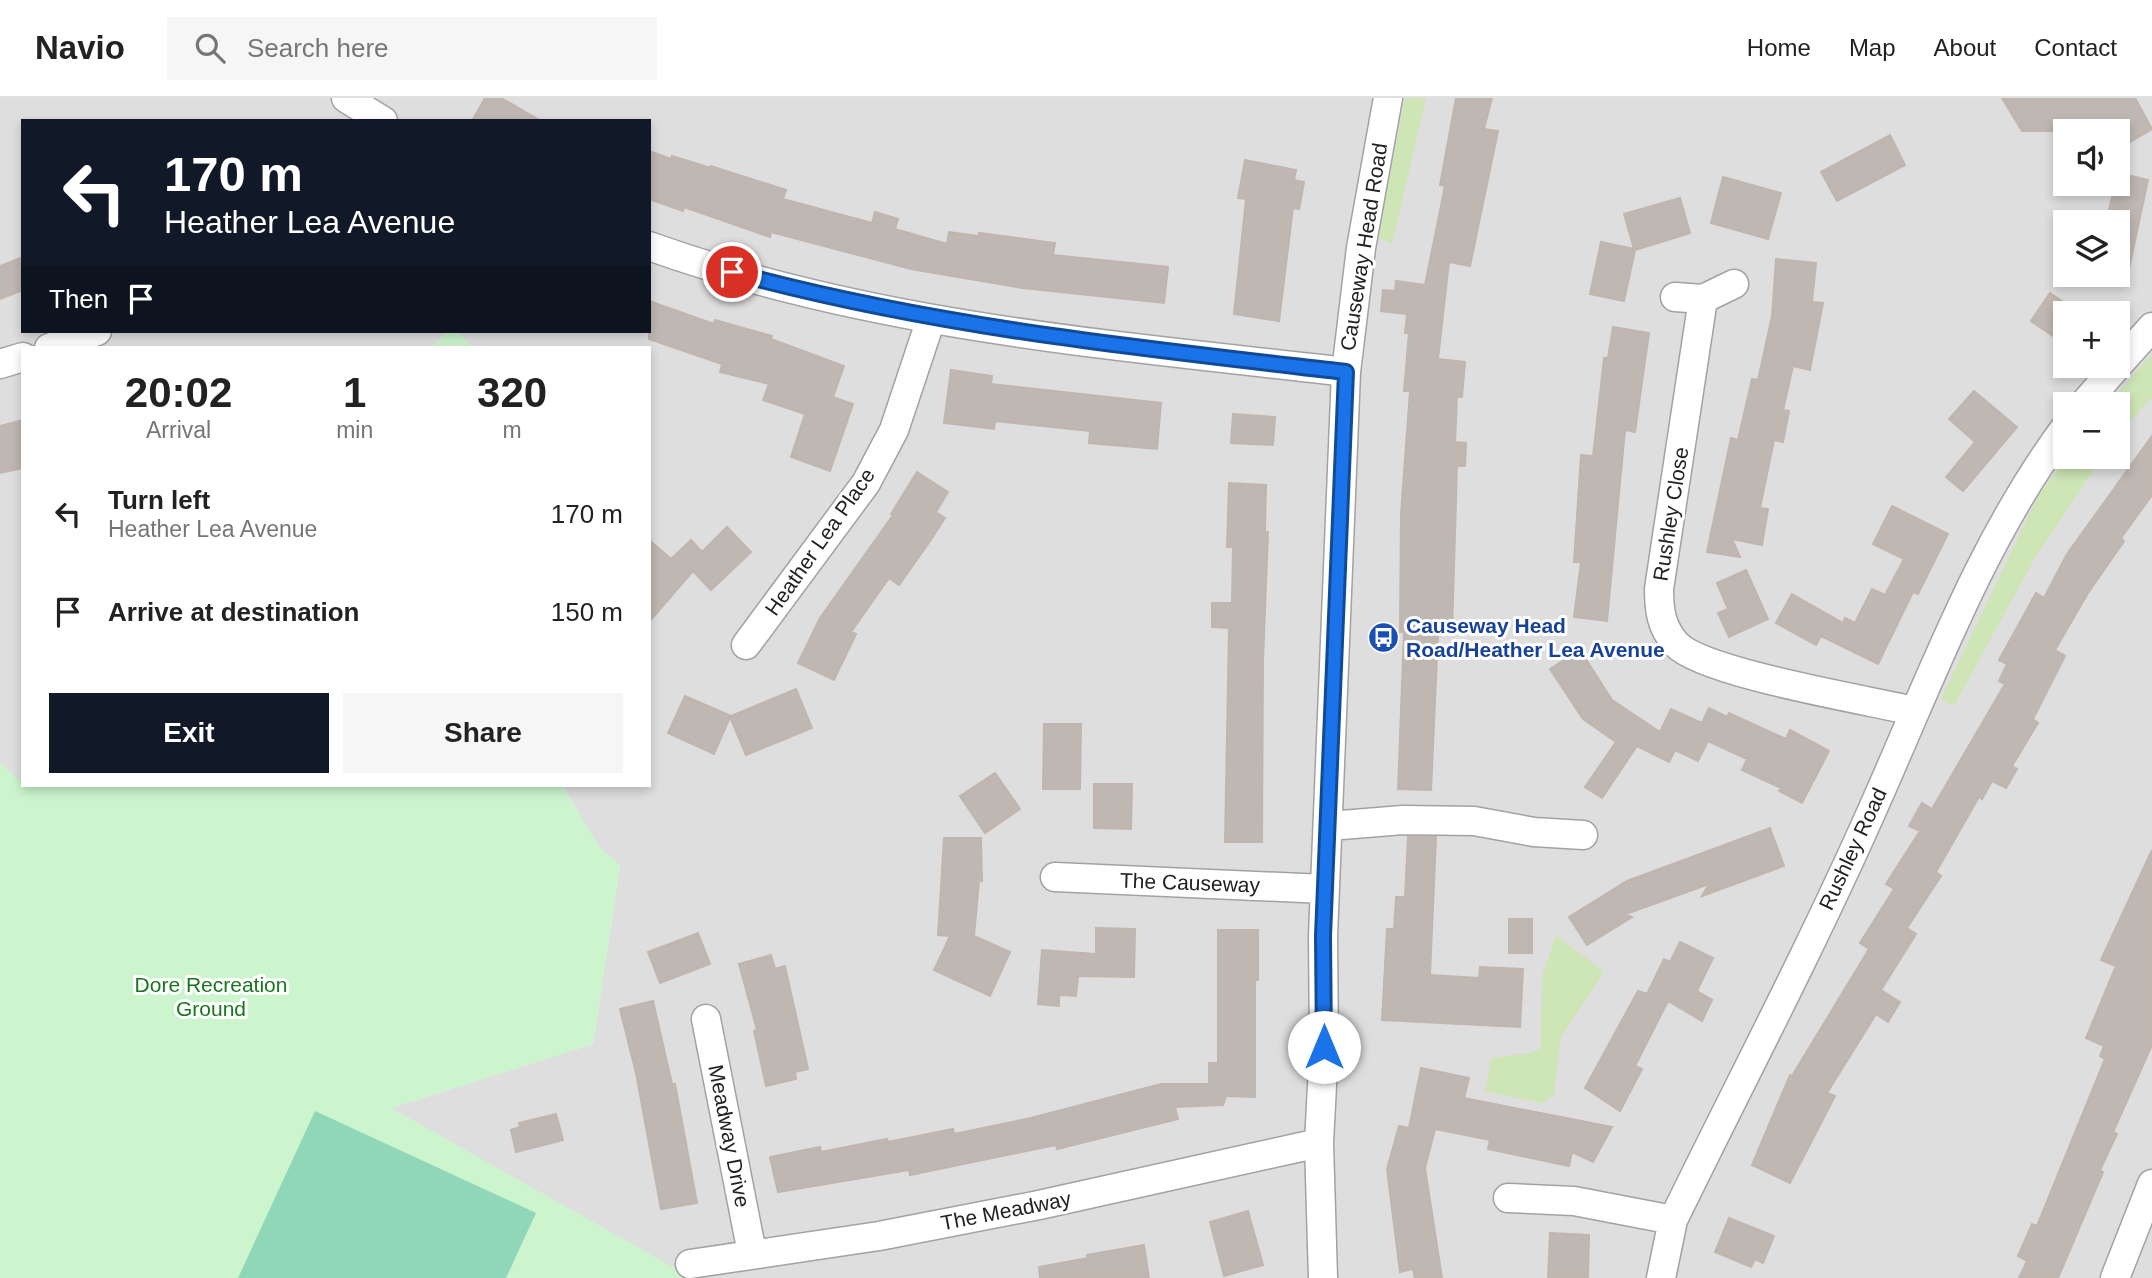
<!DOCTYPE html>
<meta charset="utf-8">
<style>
:root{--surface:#fff;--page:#f6f6f6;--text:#222;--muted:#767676;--line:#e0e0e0;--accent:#111827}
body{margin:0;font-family:Helvetica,sans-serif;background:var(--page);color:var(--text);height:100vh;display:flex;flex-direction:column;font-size:26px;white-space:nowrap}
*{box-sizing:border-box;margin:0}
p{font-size:23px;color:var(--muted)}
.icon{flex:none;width:38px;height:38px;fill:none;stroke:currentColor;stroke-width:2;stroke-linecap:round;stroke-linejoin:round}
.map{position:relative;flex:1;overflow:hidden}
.details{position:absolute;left:21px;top:248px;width:630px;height:441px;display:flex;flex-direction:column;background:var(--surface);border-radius:0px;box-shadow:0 4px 10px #0003}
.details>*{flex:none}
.top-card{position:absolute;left:21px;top:21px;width:630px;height:214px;border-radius:0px;box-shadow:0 4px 10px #0003;background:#111827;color:#fff;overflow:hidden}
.buttons{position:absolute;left:2053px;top:21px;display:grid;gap:14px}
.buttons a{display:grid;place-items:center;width:77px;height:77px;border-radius:0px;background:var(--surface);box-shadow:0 4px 10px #0003;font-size:35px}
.pin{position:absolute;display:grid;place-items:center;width:60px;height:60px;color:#fff;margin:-30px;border:4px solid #fff;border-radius:50%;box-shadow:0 2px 7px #0007}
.me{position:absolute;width:77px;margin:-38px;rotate:0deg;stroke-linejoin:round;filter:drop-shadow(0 0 5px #0008)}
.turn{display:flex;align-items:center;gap:24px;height:147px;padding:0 28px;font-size:32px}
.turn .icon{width:91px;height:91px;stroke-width:2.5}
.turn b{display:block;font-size:49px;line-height:60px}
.then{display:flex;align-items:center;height:66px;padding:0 28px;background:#0003;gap:14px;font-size:26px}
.eta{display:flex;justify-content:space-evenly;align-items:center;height:119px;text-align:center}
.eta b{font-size:42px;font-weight:800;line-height:49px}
.primary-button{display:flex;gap:14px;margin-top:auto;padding:14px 28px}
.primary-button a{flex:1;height:80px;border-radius:0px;background:var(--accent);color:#fff;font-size:28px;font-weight:800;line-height:80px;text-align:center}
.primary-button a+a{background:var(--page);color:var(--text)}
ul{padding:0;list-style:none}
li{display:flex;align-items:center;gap:21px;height:98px;padding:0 28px}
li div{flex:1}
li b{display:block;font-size:26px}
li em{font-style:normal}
header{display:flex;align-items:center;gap:42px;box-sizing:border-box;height:98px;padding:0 35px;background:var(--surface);border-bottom:2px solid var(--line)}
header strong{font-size:33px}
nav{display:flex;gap:38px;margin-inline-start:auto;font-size:24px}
.search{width:490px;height:63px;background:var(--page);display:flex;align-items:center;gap:18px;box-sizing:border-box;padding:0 24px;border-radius:0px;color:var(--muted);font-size:26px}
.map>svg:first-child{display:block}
.residential{fill:#dfdedf;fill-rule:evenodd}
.grass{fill:#cee5b5}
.park{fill:#ccf5ce}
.pitch{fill:#90d7b9}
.building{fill:#beb7b2;stroke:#c1b5ad;stroke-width:2}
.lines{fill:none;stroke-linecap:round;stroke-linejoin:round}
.minor-casing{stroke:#a2a2a2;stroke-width:31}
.minor{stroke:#fff;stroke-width:28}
.route-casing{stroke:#114b97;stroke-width:18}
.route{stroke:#1a73e8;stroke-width:12}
.labels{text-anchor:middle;stroke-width:6;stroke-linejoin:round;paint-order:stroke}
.street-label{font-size:21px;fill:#212121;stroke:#fff}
.transit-label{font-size:21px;font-weight:bold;fill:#164399;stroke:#fff;text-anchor:start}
.park-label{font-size:21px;fill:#18771c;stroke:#fff}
</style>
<header>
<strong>Navio</strong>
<div class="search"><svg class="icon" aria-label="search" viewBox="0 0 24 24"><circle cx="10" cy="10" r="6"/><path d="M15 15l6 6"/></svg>Search here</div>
<nav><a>Home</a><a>Map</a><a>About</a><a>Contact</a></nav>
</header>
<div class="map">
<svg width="2152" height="1180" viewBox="0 0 2152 1180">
<rect width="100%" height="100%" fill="#f1eee9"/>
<path class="residential" d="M0 0H2152V1180H692L662 1164 391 1010 593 946 620 768 599 749 563 688H649V250H474L456 233H649V23H23V233H448L430 250H23V679L20 683 0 666ZM2065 33H2118V86H2065ZM2065 124H2118V177H2065ZM2065 215H2118V268H2065ZM2065 306H2118V359H2065Z"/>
<path class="grass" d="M1405 0H1426L1392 146 1378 139Z
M2152 256V299L2118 338V306H2108Z
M2067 359H2103L2035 460 1954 608 1941 601 2037 400Z
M1556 837 1604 874 1561 939 1554 997 1542 1005 1485 993 1492 960 1531 955 1541 950 1542 878Z"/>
<path class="park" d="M448 233H456L474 250H430Z
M0 666 20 682 23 679V688H563L599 749 620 767 593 946 391 1010 692 1180H0Z"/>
<path class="pitch" d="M315 1013 536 1115 506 1180H238Z"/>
<path class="building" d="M485 0H501L541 23H472Z
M1456 0H1492L1484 31 1498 33 1470 168 1449 164 1438 261 1465 264 1462 299H1457L1455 344 1466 345 1465 368H1457L1452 536H1438L1431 692 1398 691 1404 534H1400L1401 416 1410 293H1404L1409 235H1405L1407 216 1381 213 1383 192 1395 193 1396 183 1425 187 1445 88 1440 87Z
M2002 0H2135L2152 31 2118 51V33H2022Z
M1890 37 1905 67 1837 103 1821 74Z
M649 53 671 61 672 58 711 70V68L786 92 783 101 872 125 875 114 898 121 895 131 947 146 949 134 979 138V135L1055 145 1053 157 1168 169 1164 205 1022 190 911 171 771 134 770 139 684 109 683 113 649 101Z
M1245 62 1296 72 1294 82 1304 84 1299 111 1293 110 1279 223 1234 216 1246 101 1238 100Z
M2118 75 2148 82 2127 180 2118 179V124H2106Z
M1723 79 1781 95 1768 141 1711 125Z
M1680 100 1690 135 1635 152 1624 203 1590 196 1601 144 1634 151 1624 116Z
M23 159V192L0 201V168Z
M1776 161 1816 165 1812 204 1823 205 1810 272 1793 268 1783 312 1789 313 1783 344 1774 342 1760 410 1768 411 1762 447 1732 441 1740 459 1707 454 1731 340 1738 342 1752 281 1758 282 1772 218Z
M2050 195 2065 205V246L2031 223Z
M649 203 714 226 715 222 772 238 771 241 844 268 833 299 853 306 830 373 791 359 805 316 763 302 769 286 720 274 722 266 649 241Z
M1613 229 1649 235 1635 334 1625 332 1607 523 1574 519 1581 464H1574L1581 357 1593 358 1604 260H1608Z
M951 272 992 278 991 286 1161 305 1157 351 1089 345 1090 333 995 323 994 331 944 325Z
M1974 293 2017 329 1963 393 1946 379 1975 344 1949 321Z
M1233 316 1275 319 1273 347 1231 345Z
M23 322V370L0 375V328Z
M2152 338V397L2121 440 2124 443 2088 495 2055 552 2065 558 2033 621 2038 625 2012 668 2017 671 2006 690 1992 683 1982 701 1979 699 1936 774 1941 778 1907 830 1916 836 1881 892 1900 904 1888 924 1876 916 1827 995 1835 998 1790 1085 1752 1067 1790 977 1792 978 1869 851 1860 845 1894 791 1886 786 1920 733 1909 728 1922 705 1932 711 2005 586 1999 583 2007 566 1999 562 2036 495 2044 500 2067 456Z
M917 374 948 394 936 414 945 420 928 446 899 487 889 480 851 534 856 536 834 582 798 565 820 520 893 417 891 416Z
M1229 385 1266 387 1265 434H1268L1263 562 1262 744H1225L1229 530 1212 529V505H1232L1233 449H1227Z
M1892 408 1948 436 1918 496 1913 494 1878 566 1821 538 1816 547 1776 525 1792 496 1843 525 1845 520 1855 525 1872 491 1885 497 1904 461 1873 446Z
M727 429 751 454 711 492 693 473 649 524V442L671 461 691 442 702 454Z
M1746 472 1768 521 1729 539 1718 515 1728 511 1717 485Z
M1580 552 1612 602 1660 634 1671 611 1702 625 1709 610 1727 619 1729 615 1786 641 1790 632 1829 653 1802 705 1779 693 1781 690 1742 672 1747 661 1708 643 1698 663 1675 652 1669 664 1637 648 1602 700 1585 689 1616 644 1583 621 1550 571Z
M796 591 812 630 746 657 730 619 714 656 668 635 685 598 731 618Z
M1044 626H1081L1080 691H1043Z
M995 675 1020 711 985 735 960 698Z
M1094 686H1132L1131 731 1094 730Z
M1770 730 1784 768 1702 798 1709 786 1626 816 1632 819 1587 847 1569 819 1627 783Z
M1408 739H1436L1430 877 1479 880 1480 869 1523 871 1520 929 1382 922 1387 831H1394L1396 799H1405Z
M944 740H981L982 783H979L974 838 1010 854 990 898 934 872 950 838 938 837Z
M2152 752V947L2113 1034 2117 1036 2100 1072 2103 1074 2058 1180H2019L2027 1163 2018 1158 2032 1126 2037 1128 2105 961 2100 958 2104 948 2086 940 2116 868 2101 862Z
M1509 821H1532V855H1509Z
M1096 830 1135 831 1134 879 1078 878 1076 898 1059 897V908L1038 906 1042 852 1096 856Z
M1218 832H1258V882H1255V999L1226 998 1223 1007 1175 1009 1178 1021 1057 1051 1056 1047 910 1077 909 1072 778 1094 770 1059 820 1049 821 1054 887 1041 888 1044 953 1031 954 1036 1031 1020 1161 986H1209V965H1218Z
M698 835 710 866 660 885 648 854Z
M1680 844 1713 860 1697 893 1712 902 1702 923 1668 903 1635 968 1642 971 1620 1013 1585 990 1638 893 1647 896 1664 861 1670 864Z
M771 857 775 871 785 868 808 971 795 974 796 981 766 988 754 933 757 932 739 866Z
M653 903 672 986H675L697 1105 661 1111 636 975 620 911Z
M1421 970 1469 980 1464 1000 1612 1029 1593 1064 1572 1054 1569 1068 1488 1051 1490 1042 1435 1031 1425 1070 1442 1180H1415L1413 1171 1400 1174 1387 1071 1399 1028 1409 1030Z
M556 1016 563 1042 516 1054 511 1032 520 1029 519 1025Z
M1248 1113 1263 1167 1224 1178 1210 1124Z
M1729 1120 1774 1138 1763 1165 1755 1161 1751 1169 1715 1154Z
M1550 1135 1589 1137 1588 1180H1548Z
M1144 1147 1149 1180H1040L1039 1169 1088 1160 1087 1157Z"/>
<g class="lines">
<defs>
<path id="minor" d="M346 0 383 23
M649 148C872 228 1112 247 1346 274
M1675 199 1703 201 1659 491C1659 512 1661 529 1676 546 1703 575 1867 602 1914 613
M1703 201 1734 186
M49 250 97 233
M0 266 23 259
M2118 267 2152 229
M2084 306 2117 268
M746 547 866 385 894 332 931 221
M1329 728 1403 722 1474 723 1534 734 1583 737
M1055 779 1325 791
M706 921 752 1155
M1508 1100 1574 1103 1673 1122
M690 1166 879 1138 1039 1107 1319 1045
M1323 1180 1319 1045 1324 949 1323 838 1346 274 1361 150 1388 0
M1661 1180 1673 1122C1739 987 1809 854 1870 717 1929 586 1979 446 2065 330
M2115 1180 2152 1086"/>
</defs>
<use href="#minor" class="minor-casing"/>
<use href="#minor" class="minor"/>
</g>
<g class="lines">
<defs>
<path id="route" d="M732 174C933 229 1139 250 1346 274L1323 838 1324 949"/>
</defs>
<use href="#route" class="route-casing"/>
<use href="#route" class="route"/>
</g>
<defs>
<symbol id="bus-disc" viewBox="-11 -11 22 22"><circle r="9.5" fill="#1a4fb4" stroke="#fff"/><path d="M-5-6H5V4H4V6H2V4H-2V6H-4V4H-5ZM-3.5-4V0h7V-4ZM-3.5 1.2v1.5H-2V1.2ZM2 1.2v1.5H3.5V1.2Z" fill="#fff"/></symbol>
</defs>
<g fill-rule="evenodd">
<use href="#bus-disc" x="1366" y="522" width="35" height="35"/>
</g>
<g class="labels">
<g class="street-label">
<text transform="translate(1364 149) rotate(-81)" y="7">Causeway Head Road</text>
<text transform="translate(1671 416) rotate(-81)" y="7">Rushley Close</text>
<text transform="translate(820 444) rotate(-55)" y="7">Heather Lea Place</text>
<text transform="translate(1853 751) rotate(-65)" y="7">Rushley Road</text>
<text transform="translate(1190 785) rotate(2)" y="7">The Causeway</text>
<text transform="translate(729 1038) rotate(79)" y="7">Meadway Drive</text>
<text transform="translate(1006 1113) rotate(-11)" y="7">The Meadway</text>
</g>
<g class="transit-label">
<text x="1406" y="535">Causeway Head<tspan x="1406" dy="24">Road/Heather Lea Avenue</tspan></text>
</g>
<g class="park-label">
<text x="211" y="894">Dore Recreation<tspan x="211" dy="24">Ground</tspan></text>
</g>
</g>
</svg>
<div class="buttons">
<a><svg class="icon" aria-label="sound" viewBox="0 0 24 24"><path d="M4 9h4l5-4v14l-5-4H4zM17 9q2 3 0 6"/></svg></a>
<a><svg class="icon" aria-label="layers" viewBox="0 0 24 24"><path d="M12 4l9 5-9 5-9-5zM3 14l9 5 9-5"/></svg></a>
<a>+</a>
<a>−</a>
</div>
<div class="pin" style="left:732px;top:174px;background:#d93025"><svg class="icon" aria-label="arrive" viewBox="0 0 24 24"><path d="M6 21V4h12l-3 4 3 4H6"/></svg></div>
<svg class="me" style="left:1324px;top:949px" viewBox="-20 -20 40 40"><circle r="19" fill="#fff"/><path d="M0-13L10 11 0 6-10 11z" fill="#1a73e8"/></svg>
<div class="top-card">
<div class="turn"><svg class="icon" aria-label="left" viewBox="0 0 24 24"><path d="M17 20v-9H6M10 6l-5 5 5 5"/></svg><div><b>170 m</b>Heather Lea Avenue</div></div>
<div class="then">Then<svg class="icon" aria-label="arrive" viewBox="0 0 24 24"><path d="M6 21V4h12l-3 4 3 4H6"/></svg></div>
</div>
<section class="details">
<div class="eta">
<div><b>20:02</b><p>Arrival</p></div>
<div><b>1</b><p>min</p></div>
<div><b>320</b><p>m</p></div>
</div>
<ul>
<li><svg class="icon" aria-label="left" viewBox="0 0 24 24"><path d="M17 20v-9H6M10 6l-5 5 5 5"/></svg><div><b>Turn left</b><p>Heather Lea Avenue</p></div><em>170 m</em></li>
<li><svg class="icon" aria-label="arrive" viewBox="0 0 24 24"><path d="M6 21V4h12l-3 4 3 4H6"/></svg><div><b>Arrive at destination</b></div><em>150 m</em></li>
</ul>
<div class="primary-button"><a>Exit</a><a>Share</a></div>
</section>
</div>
